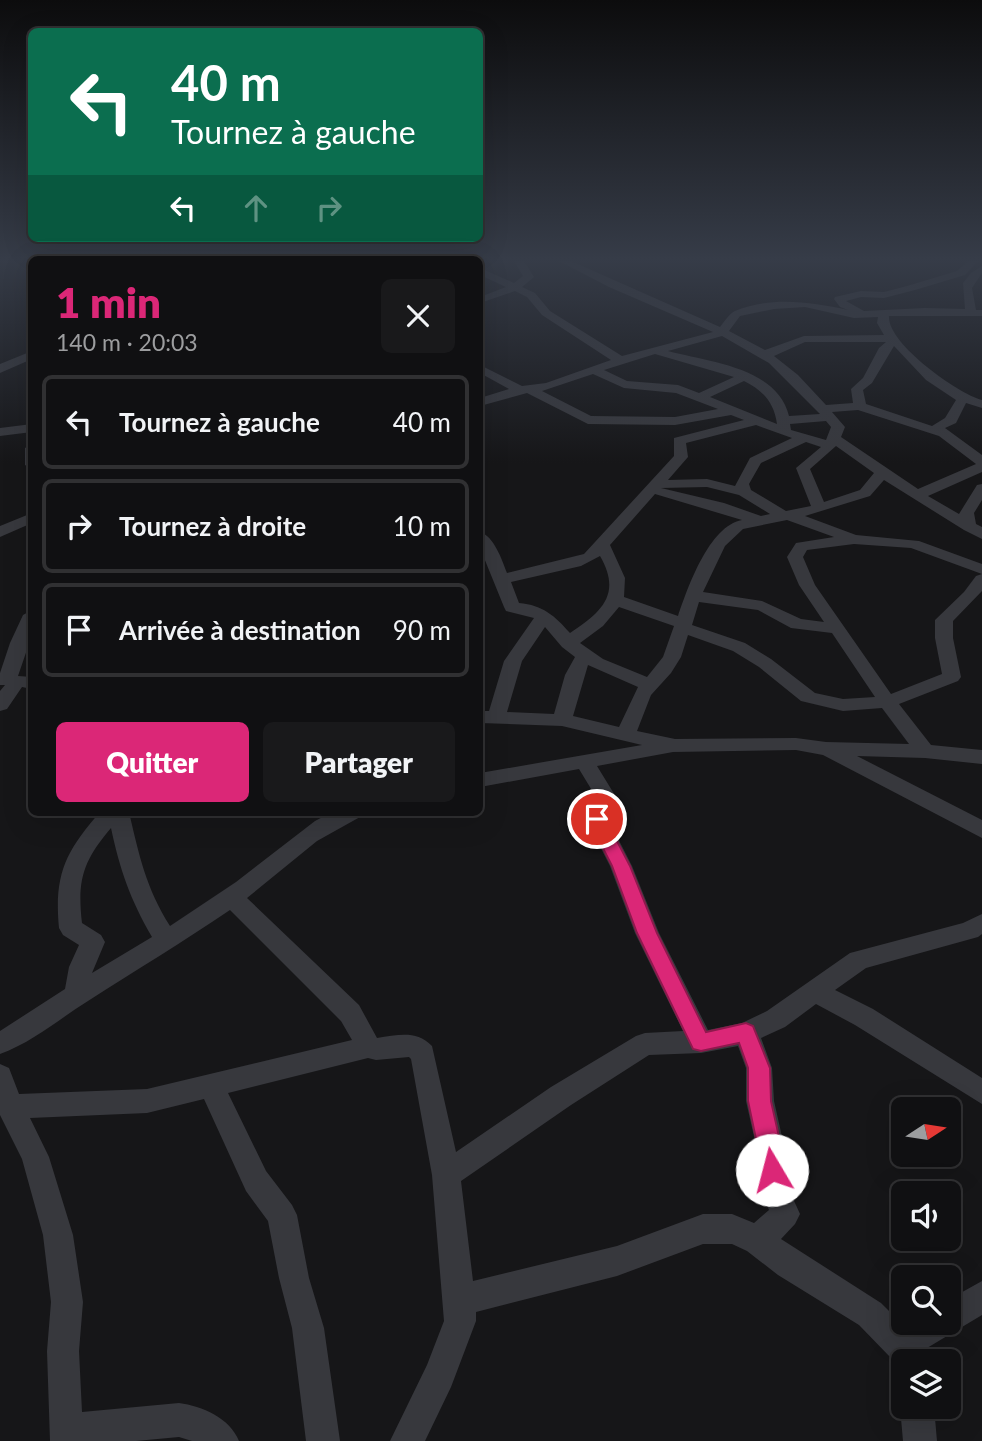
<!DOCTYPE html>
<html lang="fr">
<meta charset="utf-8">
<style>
:root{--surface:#101012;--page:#19191b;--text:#f1f3f6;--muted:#9c9d9f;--line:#303032;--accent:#db2777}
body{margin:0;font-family:Lato,sans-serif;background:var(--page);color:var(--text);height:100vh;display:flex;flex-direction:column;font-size:26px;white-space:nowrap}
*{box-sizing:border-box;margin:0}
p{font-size:23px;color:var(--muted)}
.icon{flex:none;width:38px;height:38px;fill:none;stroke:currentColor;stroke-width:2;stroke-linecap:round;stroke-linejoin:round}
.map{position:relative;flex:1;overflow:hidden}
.sheet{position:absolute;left:28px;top:256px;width:455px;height:560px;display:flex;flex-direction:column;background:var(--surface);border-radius:10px;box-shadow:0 7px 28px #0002,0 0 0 2px var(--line)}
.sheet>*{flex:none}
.hud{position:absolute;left:28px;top:28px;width:455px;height:214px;border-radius:10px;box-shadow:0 7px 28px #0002,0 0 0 2px var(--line);background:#0b6e4f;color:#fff;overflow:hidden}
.needle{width:46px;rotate:78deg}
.controls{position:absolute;left:891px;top:1097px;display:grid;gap:14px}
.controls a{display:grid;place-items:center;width:70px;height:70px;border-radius:10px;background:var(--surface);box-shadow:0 7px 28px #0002,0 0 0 2px var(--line);font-size:35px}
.pin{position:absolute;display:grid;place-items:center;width:60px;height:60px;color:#fff;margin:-30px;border:4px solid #fff;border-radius:50%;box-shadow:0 2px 7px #0007}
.me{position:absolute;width:77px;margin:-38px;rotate:352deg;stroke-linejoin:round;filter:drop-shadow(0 0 5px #0008)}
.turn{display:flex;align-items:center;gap:24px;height:147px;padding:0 28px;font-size:32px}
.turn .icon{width:91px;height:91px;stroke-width:2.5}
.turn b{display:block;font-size:49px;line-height:60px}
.lanes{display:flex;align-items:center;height:66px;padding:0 28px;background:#0003;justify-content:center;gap:35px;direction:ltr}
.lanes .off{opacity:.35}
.round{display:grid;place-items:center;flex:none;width:74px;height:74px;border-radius:10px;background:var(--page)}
.head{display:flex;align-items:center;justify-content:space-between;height:119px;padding:0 28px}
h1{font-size:42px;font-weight:800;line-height:52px;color:var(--accent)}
.button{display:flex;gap:14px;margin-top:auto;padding:14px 28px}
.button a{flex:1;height:80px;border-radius:10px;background:var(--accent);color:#fff;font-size:28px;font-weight:800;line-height:80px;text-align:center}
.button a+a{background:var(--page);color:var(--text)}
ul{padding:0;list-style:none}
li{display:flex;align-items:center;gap:21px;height:94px;margin:0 14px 10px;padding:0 14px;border:4px solid var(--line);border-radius:10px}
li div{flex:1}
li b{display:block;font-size:26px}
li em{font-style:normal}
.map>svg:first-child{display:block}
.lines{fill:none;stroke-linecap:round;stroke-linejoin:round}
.minor{fill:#37383d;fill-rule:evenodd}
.route{fill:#db2777;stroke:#8e194d;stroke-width:2}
</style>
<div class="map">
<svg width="982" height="1441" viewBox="0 0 982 1441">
<rect width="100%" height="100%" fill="#161618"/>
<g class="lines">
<path class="minor" d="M514 261H524L534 277 522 287 535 293 550 311 622 356 713 332 609 287 559 261H571L720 327C724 322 729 314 735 311 771 296 811 302 848 310L840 307 834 299 835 297 861 291 884 292 907 286 957 271 968 261H978L965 275 915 290 884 298 861 297 846 301 864 311 925 308 965 309 963 283 971 273 982 266V273L972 288 976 310H982V316H889C887 343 957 393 982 400V408L966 403 956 423 945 428 982 455V472L928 496 959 514 977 485 982 484V500L974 513 976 524 982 527V539L964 530 884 480 870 496 805 516 856 535 919 541 982 564V574L911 548 854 544 807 550 803 557 815 585 891 694 942 674 935 638V620L964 592 976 576 982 574V591L953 621V638L961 677 958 681 899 704 931 745 982 750V764L925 758 857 756 982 820V838L823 755 796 750 673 752 597 766 616 797 608 819 632 866 659 933 708 1030 742 1023 767 1011 850 953 963 923 982 914V934L978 937 866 968 835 990 873 1009 982 1078V1104L855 1025 816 1004 785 1027 761 1038 772 1068 774 1101 785 1150V1181L800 1214 795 1224 781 1239 881 1303 905 1327 911 1323H948V1300L982 1281V1315L902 1363 891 1358 859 1325 778 1275 747 1251 732 1244H703L617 1276 476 1312V1321L451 1387 425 1441H390L427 1365 444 1321 432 1175 411 1059 409 1057 376 1060 368 1058 228 1093 266 1171 292 1205 297 1215 309 1278 324 1328 340 1441H306L292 1328 279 1278 268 1221 246 1191 204 1099 147 1113 30 1118 49 1157 73 1235 83 1302 79 1351 82 1412 179 1403C202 1406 230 1418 239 1441H192L179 1437 136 1441H50L47 1351 51 1302 43 1235 22 1159 0 1115V1064L9 1068 19 1094 147 1089 352 1040 341 1021 230 910C183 942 136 970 88 1001 59 1019 33 1042 0 1054V1031L65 989 69 967 79 945 63 935 59 928C54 875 65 852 100 812H129C139 855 146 888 170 926L236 882 315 821 332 812H364L360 817 317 841 247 898 359 1005 377 1038C399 1035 416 1030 432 1046L456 1152 551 1087 636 1036 645 1033 683 1031 635 933 610 866 586 819 596 797 579 769 480 787V773L642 745 562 726 480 723V711H489L504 661 534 618 506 611 504 607 480 548V532C494 536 502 560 507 573L584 554 674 456V438L744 420 731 415 675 425 588 424 527 393 480 406V398L509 389 480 373V365L522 386 546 383 611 360 542 315 527 297 515 291 480 303V297L506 287 480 275V268L514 283 523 276ZM805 307 854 318 878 317 877 323 884 335 804 336 765 350 729 331 740 316 774 309ZM722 336 769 363 820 414 789 416C777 367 709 362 668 351ZM805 342H886L879 348 863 378 851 389 853 403 826 405 798 375 774 356ZM894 346 926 380 956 400 945 418 932 426 866 404 863 390 872 383ZM655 354 734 377 699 393 678 385 627 381 604 370ZM593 374 624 388 676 393 718 409 675 417 591 416 542 391ZM744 381C764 391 774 403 777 424L710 397ZM858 410 939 436 976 464 918 489 841 437 845 427 832 412ZM826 421 831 427 826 440 791 430 790 424ZM756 425 792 438 750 458 735 486 707 479 668 480 688 457 686 443ZM806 442 821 447 796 468 811 506 786 511 751 490 749 484 761 463ZM836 446 874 473 860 490 824 502 810 469ZM707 487 739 495 770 514 761 516 724 503 661 488ZM655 494 742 520C709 526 688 587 678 616L624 597 625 578 610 545ZM787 520 834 537 796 543 787 557 799 585 824 622 801 619 762 601 703 592 725 546 743 529ZM600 556C622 594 602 612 570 633 555 616 543 605 519 603L511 582 581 566ZM699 602 758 610 791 628 832 633 875 697 843 699 815 693 771 659 745 643 692 625ZM619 607 674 626 663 657 647 677 603 659 580 643 603 626ZM545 627 562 647 575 657 565 675 554 714 507 712 522 661ZM688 635 733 651 759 667 801 701 843 711 882 708 909 744 826 742 796 738 675 739 637 731 651 695 671 673 681 657ZM588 665 638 687 619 727 573 716ZM111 828C120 870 130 899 152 937L92 973 105 942 101 935 82 923C77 880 83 861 111 828ZM738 1046 746 1068V1101L757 1150V1181L769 1210 754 1223 732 1214H703L617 1246 473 1281 461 1181 571 1105 649 1055 701 1053Z
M32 351V359L0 373V364Z
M32 424V432L0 436V428Z
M32 444V469L25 465V448Z
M32 513V523L0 537V526Z
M32 610V635L18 676 32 677V689L22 687 7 709 0 711V691L5 685H0V673L10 643 23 615Z
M903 1401V1407H934L937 1441H903L900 1407Z"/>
</g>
<linearGradient id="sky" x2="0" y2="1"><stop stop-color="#0c0c0d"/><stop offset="0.56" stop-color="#363c48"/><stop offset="1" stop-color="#363c48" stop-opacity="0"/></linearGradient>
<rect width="982" height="463" fill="url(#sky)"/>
<path class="route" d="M597 812 603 814 630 866 657 933 706 1032 746 1023 753 1026 770 1068 771 1101 782 1150 784 1170 780 1177 772 1181 764 1177 748 1101V1068L739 1043 701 1051 693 1049 637 933 612 866 588 819 591 814Z"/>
</svg>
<div class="controls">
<a><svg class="needle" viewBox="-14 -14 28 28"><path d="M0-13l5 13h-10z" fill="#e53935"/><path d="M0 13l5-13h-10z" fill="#9c9d9f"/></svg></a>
<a><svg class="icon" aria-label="sound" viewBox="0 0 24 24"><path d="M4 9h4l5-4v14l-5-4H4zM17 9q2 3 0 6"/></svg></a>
<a><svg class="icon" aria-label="search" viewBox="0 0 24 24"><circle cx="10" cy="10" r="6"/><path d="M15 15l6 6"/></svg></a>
<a><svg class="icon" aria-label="layers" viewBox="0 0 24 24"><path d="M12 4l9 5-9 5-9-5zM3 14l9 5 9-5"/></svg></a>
</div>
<div class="pin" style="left:597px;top:819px;background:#d93025"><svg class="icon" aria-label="arrive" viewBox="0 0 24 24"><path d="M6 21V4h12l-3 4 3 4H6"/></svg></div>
<svg class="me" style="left:772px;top:1170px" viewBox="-20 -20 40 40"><circle r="19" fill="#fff"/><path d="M0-13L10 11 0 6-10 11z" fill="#db2777"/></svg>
<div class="hud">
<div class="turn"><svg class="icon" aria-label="left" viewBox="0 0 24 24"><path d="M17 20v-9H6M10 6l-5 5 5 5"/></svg><div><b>40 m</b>Tournez à gauche</div></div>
<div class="lanes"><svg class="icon" aria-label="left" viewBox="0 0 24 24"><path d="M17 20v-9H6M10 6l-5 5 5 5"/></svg><svg class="icon off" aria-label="ahead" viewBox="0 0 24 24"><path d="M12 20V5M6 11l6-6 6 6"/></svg><svg class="icon off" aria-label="right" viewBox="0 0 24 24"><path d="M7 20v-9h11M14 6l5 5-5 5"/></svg></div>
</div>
<section class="sheet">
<div class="head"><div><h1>1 min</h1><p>140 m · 20:03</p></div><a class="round"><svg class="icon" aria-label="close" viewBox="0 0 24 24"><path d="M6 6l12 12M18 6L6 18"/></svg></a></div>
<ul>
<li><svg class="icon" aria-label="left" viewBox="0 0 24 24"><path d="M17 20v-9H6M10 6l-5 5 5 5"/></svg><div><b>Tournez à gauche</b></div><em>40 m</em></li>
<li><svg class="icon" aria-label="right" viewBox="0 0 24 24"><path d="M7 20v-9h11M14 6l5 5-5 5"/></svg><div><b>Tournez à droite</b></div><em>10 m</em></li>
<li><svg class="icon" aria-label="arrive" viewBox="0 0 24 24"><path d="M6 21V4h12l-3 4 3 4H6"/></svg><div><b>Arrivée à destination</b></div><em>90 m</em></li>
</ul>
<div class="button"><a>Quitter</a><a>Partager</a></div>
</section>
</div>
